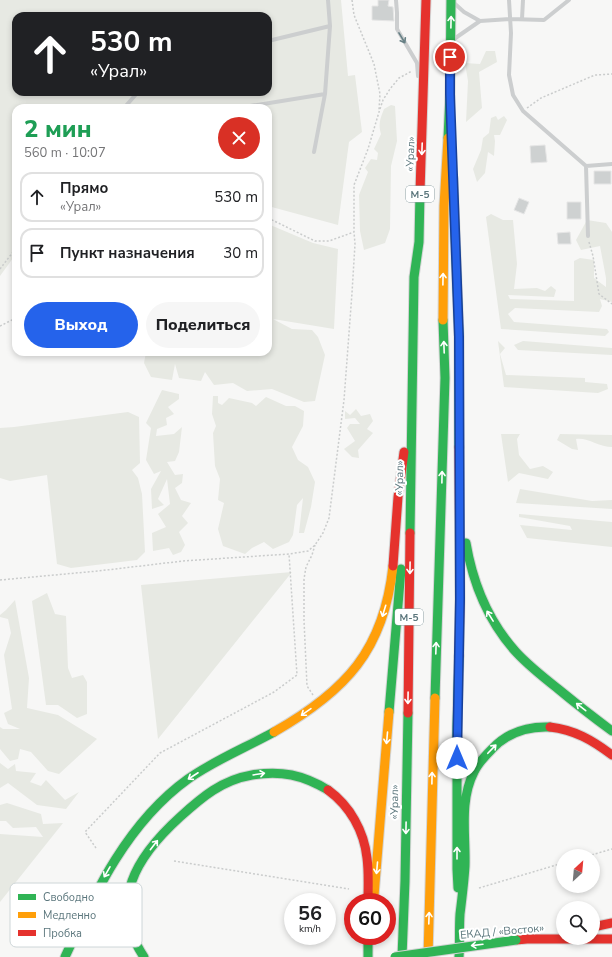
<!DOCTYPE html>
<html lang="ru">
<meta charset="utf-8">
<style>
:root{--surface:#fff;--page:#f6f6f6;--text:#202124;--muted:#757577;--line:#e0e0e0;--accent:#2563eb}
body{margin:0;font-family:"Nunito Sans",sans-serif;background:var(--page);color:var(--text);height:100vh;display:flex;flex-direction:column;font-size:15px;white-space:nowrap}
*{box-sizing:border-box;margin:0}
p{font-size:13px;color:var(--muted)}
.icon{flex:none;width:22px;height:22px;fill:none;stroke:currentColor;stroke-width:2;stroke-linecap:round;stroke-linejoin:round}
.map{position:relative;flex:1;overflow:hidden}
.side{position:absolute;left:12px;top:104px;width:260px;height:252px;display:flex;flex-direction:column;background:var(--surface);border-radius:12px;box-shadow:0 2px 6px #0003}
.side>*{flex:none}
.guide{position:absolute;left:12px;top:12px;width:260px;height:84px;border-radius:12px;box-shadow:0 2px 6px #0003;background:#202124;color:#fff;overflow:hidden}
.needle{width:26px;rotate:26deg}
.fabs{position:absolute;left:556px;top:849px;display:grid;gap:8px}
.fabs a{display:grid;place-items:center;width:44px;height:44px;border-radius:50%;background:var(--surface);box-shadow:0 2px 6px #0003;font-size:20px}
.speed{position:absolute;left:284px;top:893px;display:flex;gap:8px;font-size:20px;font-weight:700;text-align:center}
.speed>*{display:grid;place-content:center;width:52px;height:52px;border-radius:50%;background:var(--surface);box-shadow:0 2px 6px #0003;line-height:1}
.speed small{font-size:10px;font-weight:400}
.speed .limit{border:6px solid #d22;background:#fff;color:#111}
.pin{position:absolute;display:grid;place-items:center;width:34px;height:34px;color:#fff;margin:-17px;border:2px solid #fff;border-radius:50%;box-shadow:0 1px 4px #0007}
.me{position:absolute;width:44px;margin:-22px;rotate:0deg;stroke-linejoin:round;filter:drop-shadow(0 0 3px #0008)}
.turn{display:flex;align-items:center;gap:14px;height:84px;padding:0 12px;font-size:18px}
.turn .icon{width:52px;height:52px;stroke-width:2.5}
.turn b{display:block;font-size:28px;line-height:34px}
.round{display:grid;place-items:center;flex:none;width:42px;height:42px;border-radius:21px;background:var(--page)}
.overview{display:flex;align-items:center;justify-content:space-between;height:68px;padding:0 12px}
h1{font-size:24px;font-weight:800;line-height:30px;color:#1e9e55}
.primary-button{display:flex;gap:8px;margin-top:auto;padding:8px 12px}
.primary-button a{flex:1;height:46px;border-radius:24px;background:var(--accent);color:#fff;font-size:16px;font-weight:800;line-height:46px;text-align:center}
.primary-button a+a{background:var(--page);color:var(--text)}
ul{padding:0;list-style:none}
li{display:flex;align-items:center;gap:12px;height:50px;margin:0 8px 6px;padding:0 4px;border:2px solid var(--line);border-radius:12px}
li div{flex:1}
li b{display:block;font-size:15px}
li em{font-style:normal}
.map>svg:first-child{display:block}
.green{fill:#e7e9e3;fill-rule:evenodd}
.building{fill:#ced1d1;stroke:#e6e6e6}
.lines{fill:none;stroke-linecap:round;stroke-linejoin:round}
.fast-casing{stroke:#d4d5d5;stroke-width:11}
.slow-casing{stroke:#d4d5d5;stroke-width:11}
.jam-casing{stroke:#d4d5d5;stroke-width:11}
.path{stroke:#cacccc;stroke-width:1.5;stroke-dasharray:2 2;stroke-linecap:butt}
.lane{stroke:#cccecf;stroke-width:4}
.fast{stroke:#30b455;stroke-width:9}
.slow{stroke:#ff9f0a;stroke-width:9}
.jam{stroke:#e5322d;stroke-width:9}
.fast-bridge-casing{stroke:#d3d4d4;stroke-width:11;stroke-linecap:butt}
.fast-bridge{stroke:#30b455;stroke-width:9}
.oneway{stroke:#fff}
.oneway2{stroke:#678085}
.route-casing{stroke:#184099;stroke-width:10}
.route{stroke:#2563eb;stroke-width:7}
.labels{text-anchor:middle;stroke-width:4;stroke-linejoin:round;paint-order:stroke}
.shield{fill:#fff;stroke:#8da0a4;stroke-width:1}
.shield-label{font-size:10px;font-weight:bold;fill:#5c777d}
.street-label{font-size:11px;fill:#5c777d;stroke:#fff}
.key{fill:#fff;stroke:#ced6d8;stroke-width:1}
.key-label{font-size:11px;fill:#5c777d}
</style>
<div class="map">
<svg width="612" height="957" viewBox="0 0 612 957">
<rect width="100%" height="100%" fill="#f7f7f6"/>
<path class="green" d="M0 0H341L348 76 355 75 362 132 349 142 338 225 268 206V108H16V254L0 276ZM16 16H268V92H16Z
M486 51H495L497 62 479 72 482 108 466 122 468 81 465 63 480 64Z
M391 105 395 106 397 141 391 166 390 229 385 243 364 250 360 231 359 195 368 172 365 168 371 159 377 160 378 153 374 149 381 134C378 124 380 119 384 109Z
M496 116 498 120 504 116 507 120 500 135H494L495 141 494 156 488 152 485 173 477 182 473 169 481 150 483 138 489 133 491 118Z
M491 214 503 220H513L517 264 514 289 537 288 545 291 551 286 556 290 554 297 508 295 510 299 574 301V261L580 258 594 260V278L606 287V278L600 246 581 250 576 240 587 220 606 223 612 232V302L600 299 602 306 599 312 515 308 508 314 514 322 607 329 609 332 605 336 501 329 486 217Z
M268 224 313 243 338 249 334 329 273 319 292 329 312 330 318 337 325 355 315 401 304 402 272 389 247 391 233 383 214 385 205 372 201 381 179 378 175 364 172 380 151 377 144 363 146 352H268V318H270H268Z
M498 341 505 348 500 354 506 375 585 378V382L607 384 608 389 598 393 504 387Z
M523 341 612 348V355L518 350 514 345Z
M162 390 179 394V399L168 407 174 414 166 418 167 425 157 429 156 436 174 434 182 427 179 452 175 461 167 462 175 475 183 474 182 483 175 488 181 500 191 503 182 516 188 523 179 532 185 545 181 552 173 555 169 548 153 551 152 533 166 527 158 514 170 504 167 479 158 499 164 505 152 509 151 489 161 471 154 474 146 460 151 428 146 423Z
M213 396H218V403L222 405 229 398 252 403 256 406 266 397 286 406H295L304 411 303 426 292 447 298 460 308 467 315 482 311 507 304 533H299L303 498 297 505 293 535 289 542 273 549 264 542 252 548 245 554 223 546 218 529 224 503 218 500 220 479 215 466 213 433 216 426 212 414Z
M356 409 361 416 370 414 373 421 367 429 373 433 358 450 359 458 352 457 344 449 355 441 347 428 350 424H360L355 418 345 419V411L350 415Z
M128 412 139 417 140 463 132 470 138 478 142 494 145 552 137 560 71 568 57 564 47 475 10 481 0 478V428L14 427Z
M501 434H520L517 439 519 455 530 469 543 466 553 472 548 479 519 473 508 482Z
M560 434 612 435V447C599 447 587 437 576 439L578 450 572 449 557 440Z
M520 489 592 501 612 500V509L516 503Z
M519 514 612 522V547L527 538 520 525 572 530 570 526 519 517Z
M292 572 158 739 141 585Z
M47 593 55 614 66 616 68 668 72 678 83 675 87 682V714L77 718 58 705H46L32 601Z
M15 600 29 678 27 708 58 715 97 739 59 774 48 771 31 752 20 749 18 759 10 761 0 749V727L3 729H20L8 724 4 713 12 709 4 655 11 633 8 619 0 617V615L6 610Z
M0 763 8 769 15 764 16 771 36 773 30 782 41 786 46 780 65 800 79 792 66 809 37 805 8 783 0 788Z
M7 803 41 814 43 824 63 823 0 902V834L43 837 36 827 13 828 6 821H0V805Z"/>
<path class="building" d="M378 0H389L388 6 393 7 394 21 372 20V6H378Z
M545 145 547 162 531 163 530 146Z
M594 171H611V184H594Z
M519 198 529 202 524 214 514 210Z
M567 202H581V219H567Z
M570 232 571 244H558L557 233Z"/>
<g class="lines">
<defs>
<path id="fast" d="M448 138 450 94 451 0
M453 178 459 337V447
M410 533 414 277 419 242 420 192
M466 543C473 584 488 621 516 652 528 665 543 677 557 688 575 703 593 717 612 731
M435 698 445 378 443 320
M389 712 401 569
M458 888 457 869V727L459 656
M368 936V957
M65 957C95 892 128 822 188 779 215 760 245 748 274 732
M144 957C107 902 137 856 180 817 202 797 222 780 252 775 281 770 303 775 328 790
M402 957 405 881 408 713
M459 957C460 943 459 929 460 914 462 898 464 882 465 866 466 835 459 801 474 772 478 763 485 756 492 749 508 732 528 726 550 727"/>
<path id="slow" d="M443 320 444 206 448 138
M274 732C346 691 384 650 393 566
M374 896 389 712
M428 957 435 698"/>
<path id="jam" d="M420 192 426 0
M393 566 398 497 404 452
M459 656 460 599 459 447
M408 713 410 533
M550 727C575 730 592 740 612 755
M328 790C350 806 364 831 367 858 369 873 368 887 368 902
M593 927 612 923
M516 940 527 939H612"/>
</defs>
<use href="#fast" class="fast-casing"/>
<use href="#slow" class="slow-casing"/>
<use href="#jam" class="jam-casing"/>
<path class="path" d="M352 0 354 15 374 64 380 94 379 110
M527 108 541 98 595 75 612 74
M268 218 315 241H329L354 232
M589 242 593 256 599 294 612 304
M0 269 16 248
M0 326 12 320 16 312
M0 580 98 571 183 561 289 554 308 551 315 545 323 533 329 518 344 400 352 293 355 244 354 232V185L368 149 379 112 383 100 390 89 399 78 412 71
M313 695 307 686 304 620V579L306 567 312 555 315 545
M96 848 85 832 160 753 274 692 297 675 289 554
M588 856 612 849
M174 861 349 889
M479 888 563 863"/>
<path class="lane" d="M396 0 397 13V29L417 63 418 76
M509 0 511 33 509 75 513 95 523 111 586 166 612 164
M454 3 464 12 480 21
M522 19 523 0
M454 39 480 21 510 19 544 20 569 0
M268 41 330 26
M124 108 138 92
M238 108 325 94
M314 152 325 94 330 26 328 0
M586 166 588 236"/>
<use href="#fast" class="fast"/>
<use href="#slow" class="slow"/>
<use href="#jam" class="jam"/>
<defs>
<path id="fast-bridge" d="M395 957 516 940"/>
</defs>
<use href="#fast-bridge" class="fast-bridge-casing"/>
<use href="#fast-bridge" class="fast-bridge"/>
</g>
<defs><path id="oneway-shaft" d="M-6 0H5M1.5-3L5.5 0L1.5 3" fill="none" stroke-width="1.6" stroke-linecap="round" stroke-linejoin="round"/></defs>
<g class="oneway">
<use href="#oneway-shaft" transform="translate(451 22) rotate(-89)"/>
<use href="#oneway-shaft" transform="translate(422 149) rotate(92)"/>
<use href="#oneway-shaft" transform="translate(443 279) rotate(-89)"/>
<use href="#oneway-shaft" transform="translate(444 347) rotate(-92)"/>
<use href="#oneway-shaft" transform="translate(442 477) rotate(-89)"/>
<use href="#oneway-shaft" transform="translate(410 568) rotate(91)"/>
<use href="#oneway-shaft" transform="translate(384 611) rotate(107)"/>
<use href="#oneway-shaft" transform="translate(490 616) rotate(-122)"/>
<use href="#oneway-shaft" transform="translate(436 648) rotate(-88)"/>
<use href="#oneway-shaft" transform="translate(408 698) rotate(91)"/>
<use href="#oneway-shaft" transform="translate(581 707) rotate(-142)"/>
<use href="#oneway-shaft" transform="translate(306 712) rotate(145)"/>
<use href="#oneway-shaft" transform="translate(387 738) rotate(95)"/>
<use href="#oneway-shaft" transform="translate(492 749) rotate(-46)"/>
<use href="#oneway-shaft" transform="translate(259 774) rotate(-9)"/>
<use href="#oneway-shaft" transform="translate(193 776) rotate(147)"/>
<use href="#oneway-shaft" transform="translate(432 778) rotate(-89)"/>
<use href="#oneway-shaft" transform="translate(406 828) rotate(91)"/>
<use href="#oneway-shaft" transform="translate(154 845) rotate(-52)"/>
<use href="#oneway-shaft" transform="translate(457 853) rotate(-90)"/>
<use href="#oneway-shaft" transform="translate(377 868) rotate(95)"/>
<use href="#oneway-shaft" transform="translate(107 872) rotate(120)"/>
<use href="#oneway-shaft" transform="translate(429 918) rotate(-88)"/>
<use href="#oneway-shaft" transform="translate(477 945) rotate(173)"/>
</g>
<use class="oneway2" href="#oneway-shaft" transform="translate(402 38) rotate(59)"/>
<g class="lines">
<defs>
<path id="route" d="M450 57V94L459 337 460 599 457 758"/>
</defs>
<use href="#route" class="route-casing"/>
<use href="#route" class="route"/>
</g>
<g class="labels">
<g class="shield">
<rect x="406" y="186" width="28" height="16" rx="3"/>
<rect x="395" y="609" width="28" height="16" rx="3"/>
</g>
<g class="shield-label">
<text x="420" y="198">М-5</text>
<text x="409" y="621">М-5</text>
</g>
<g class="street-label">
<text transform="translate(410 154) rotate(-88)" y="4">«Урал»</text>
<text transform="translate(399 478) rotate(-89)" y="4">«Урал»</text>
<text transform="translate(394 802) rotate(-89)" y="4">«Урал»</text>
<text transform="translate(502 931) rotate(-5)" y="4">ЕКАД / «Восток»</text>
</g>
</g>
<rect x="10" y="883" width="132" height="64" rx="6" class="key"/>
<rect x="18" y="894" width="18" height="6" fill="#30b455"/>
<rect x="18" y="912" width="18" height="6" fill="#ff9f0a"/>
<rect x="18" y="930" width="18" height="6" fill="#e5322d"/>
<g class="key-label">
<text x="43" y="901">Свободно</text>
<text x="43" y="919">Медленно</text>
<text x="43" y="937">Пробка</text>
</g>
</svg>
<div class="fabs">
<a><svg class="needle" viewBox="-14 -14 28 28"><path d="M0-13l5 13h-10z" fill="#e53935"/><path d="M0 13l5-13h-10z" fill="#757577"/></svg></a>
<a><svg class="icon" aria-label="search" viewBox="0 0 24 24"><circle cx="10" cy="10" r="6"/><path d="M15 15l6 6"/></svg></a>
</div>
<div class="speed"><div>56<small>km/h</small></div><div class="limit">60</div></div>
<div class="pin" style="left:450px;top:57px;background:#d93025"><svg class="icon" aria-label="arrive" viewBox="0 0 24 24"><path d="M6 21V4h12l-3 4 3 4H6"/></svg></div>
<svg class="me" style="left:457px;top:758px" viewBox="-20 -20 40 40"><circle r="19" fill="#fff"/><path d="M0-13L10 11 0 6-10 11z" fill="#2563eb"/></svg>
<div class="guide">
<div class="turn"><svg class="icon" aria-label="ahead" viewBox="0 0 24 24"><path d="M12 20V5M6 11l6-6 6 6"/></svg><div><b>530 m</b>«Урал»</div></div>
</div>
<section class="side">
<div class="overview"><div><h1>2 мин</h1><p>560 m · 10:07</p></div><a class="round" style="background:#d93025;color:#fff"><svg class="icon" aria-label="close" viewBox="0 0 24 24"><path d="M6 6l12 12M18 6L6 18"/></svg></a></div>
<ul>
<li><svg class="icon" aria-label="ahead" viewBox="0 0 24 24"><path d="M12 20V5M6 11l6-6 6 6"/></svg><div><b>Прямо</b><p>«Урал»</p></div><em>530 m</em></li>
<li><svg class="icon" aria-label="arrive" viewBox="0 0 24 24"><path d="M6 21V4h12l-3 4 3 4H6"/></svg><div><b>Пункт назначения</b></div><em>30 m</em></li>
</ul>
<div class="primary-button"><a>Выход</a><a>Поделиться</a></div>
</section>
</div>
